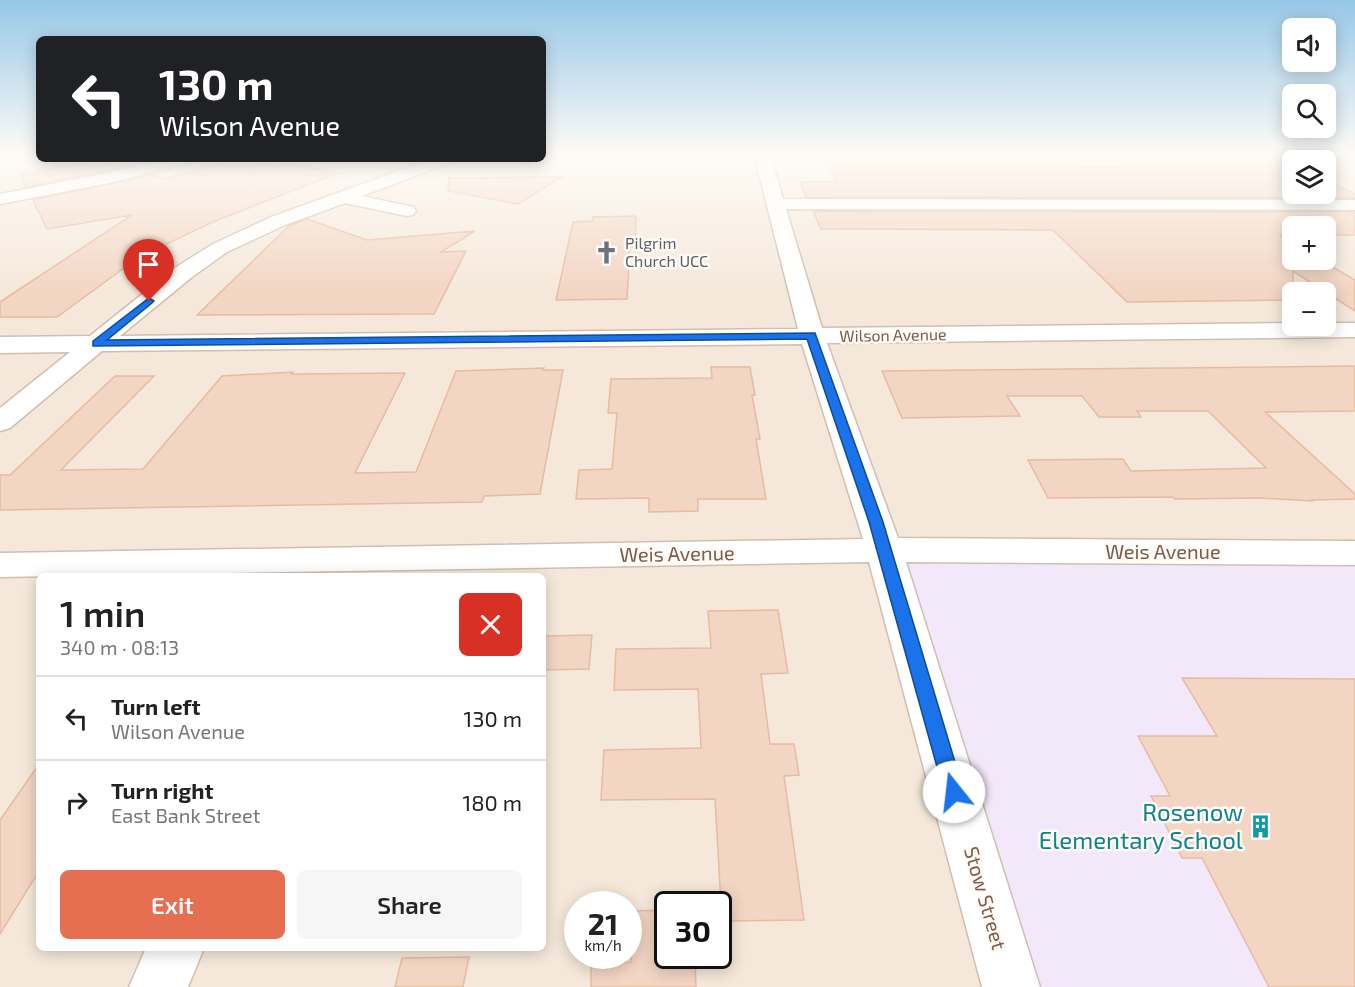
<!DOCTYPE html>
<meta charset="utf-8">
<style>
:root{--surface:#fff;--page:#f6f6f6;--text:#222;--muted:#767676;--line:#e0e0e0;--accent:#e76f51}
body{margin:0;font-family:"Exo 2",sans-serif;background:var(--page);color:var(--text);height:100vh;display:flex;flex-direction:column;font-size:22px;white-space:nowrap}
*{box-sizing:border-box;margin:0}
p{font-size:20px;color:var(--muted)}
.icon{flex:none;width:33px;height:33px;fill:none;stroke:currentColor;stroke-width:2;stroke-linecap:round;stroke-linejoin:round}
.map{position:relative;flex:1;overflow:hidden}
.details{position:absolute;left:36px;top:573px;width:510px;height:378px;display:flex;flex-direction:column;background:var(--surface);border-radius:9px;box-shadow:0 3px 15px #0003}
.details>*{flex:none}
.banner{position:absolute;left:36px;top:36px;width:510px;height:126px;border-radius:9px;box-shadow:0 3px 15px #0003;background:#202124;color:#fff;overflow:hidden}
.fabs{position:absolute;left:1282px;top:18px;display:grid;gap:12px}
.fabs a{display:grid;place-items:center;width:54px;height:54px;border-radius:9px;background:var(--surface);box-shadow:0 3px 15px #0003;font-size:30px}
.speed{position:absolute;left:564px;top:891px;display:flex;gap:12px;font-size:30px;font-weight:700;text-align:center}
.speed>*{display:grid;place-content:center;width:78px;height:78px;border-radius:50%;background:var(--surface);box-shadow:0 3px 15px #0003;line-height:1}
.speed small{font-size:15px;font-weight:400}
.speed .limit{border:3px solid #111;border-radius:9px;background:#fff;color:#111}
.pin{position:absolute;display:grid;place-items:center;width:51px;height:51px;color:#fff;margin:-62px -26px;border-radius:50% 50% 50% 0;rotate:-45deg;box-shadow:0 0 6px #0007}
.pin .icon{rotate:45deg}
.me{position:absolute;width:66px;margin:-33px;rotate:344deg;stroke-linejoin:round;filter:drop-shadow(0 0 4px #0008)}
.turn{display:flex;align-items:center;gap:21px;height:126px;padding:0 24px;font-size:27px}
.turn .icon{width:78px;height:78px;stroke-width:2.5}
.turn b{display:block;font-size:42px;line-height:51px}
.round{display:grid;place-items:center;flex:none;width:63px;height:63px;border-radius:9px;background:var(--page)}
.head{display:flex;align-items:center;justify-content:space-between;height:102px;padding:0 24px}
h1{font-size:36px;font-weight:600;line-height:45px}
.action{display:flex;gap:12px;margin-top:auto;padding:12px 24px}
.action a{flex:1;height:69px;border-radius:9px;background:var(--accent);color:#fff;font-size:24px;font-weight:600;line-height:69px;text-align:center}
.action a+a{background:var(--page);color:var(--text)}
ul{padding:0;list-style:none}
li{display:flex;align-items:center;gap:18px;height:84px;padding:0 24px;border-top:2px solid var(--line)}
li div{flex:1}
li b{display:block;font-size:22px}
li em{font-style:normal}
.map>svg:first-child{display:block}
.residential{fill:#f5e8da;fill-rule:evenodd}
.education{fill:#f3e8fa}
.building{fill:#f3d5c3;stroke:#e6bba3;stroke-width:1.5}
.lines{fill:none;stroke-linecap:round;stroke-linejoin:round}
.minor-casing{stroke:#d1beb0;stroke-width:3}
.minor{fill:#fff;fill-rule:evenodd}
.route{fill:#1a73e8;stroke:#114b97;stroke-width:1.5}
.labels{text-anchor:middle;stroke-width:5;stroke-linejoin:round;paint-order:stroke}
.far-worship-label{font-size:16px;fill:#5b616d;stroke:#fffaf3;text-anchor:start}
.far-street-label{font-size:16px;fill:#7a5c4d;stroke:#fffaf3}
.street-label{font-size:20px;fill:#7a5c4d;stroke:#fffaf3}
.near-culture-label{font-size:24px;fill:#0d838f;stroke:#fffaf3;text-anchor:end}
</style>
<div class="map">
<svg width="1355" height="987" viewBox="0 0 1355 987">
<rect width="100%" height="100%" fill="#fdf6ec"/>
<path class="residential" d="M0 154H39V159H163L68 181 0 194Z
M543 154H1355V987H0V202L162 169 196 159H543ZM1293 160H1326V194H1293ZM1293 226H1326V260H1293ZM1293 292H1326V326H1293ZM39 576H543V948H39ZM578 904H628V956H578ZM668 904H718V956H668Z"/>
<path class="education" d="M884 550 1355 553V987H1011Z"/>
<path class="building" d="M822 154H1058L1075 167 1188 166 1166 154H1271L1293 164V194H1326V180L1355 194V198L806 197 800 182H838Z
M235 159 265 163 272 161 338 173 213 222 152 251 124 268 57 317H0V302L132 215 47 229 33 200 151 175 165 179Z
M99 160 124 167 26 187 20 174Z
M562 177 518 204 448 191 449 178Z
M813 211 1355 212V235H1326V226H1293V235H1280L1293 243V260H1321L1355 280V311L1293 271V300L1127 302 1053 230 821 229Z
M636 216 635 247H630L627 299 556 300 573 222 593 221V217Z
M307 219 367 240 475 231 441 252 466 251 434 314 197 315 289 226Z
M1355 366V411L1265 412 1355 494V499L1311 500 1313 501 1259 498 1175 499 1173 497 1048 498 1028 460 1123 459 1131 471 1266 468 1208 411H1137L1141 417H1099L1082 396H1007L1020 416 902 418 882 371Z
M711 367H750L755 395H752L760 439H756L766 499H698V511L649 512V498L576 499 579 470 612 469 617 413H608L611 379 712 378Z
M544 368 543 370H563L540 494 484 496 482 502 0 510V475H10L115 376H154L61 470 143 469 222 376 293 372 291 374 405 373 355 473 416 472 456 371Z
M778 610 788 673 761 674 770 744H794L799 775 784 776 804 920 722 921 715 799 601 800 604 750 701 748 698 689 614 690 616 649 711 648 708 611Z
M592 635 589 669 543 670V636Z
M1182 678 1355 679V987H1269L1202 858H1182L1151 796H1170L1138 736H1217Z
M39 764V871L0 934V820Z
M668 910V961H695L696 987H591V963L631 962 633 911Z
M469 957 463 987H395L402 958Z"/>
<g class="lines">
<defs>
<path id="minor" d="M754 154H770L783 199 1355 200V210L786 209 822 328 1293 323V326H1326V323H1355V337L827 343 898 538 1355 541V565L906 562 1040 987H982L869 562 0 577V553L863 539 802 344 102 351 10 428 0 431V408L70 352 0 353V337L90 336 176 267 213 244 271 217 432 159H455L452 162 362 196 413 207 416 211 413 215 407 216 345 203 285 225 227 252 192 277 120 336 798 329Z
M167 159H194L191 162 109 183 0 204V194L109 173Z
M146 948H204L188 987H129Z"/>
</defs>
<use href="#minor" class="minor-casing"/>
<use href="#minor" class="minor"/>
</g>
<linearGradient id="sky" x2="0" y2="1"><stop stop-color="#97c7e8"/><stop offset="0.53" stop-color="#fefbf6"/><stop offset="1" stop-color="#fefbf6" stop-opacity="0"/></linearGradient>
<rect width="1355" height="292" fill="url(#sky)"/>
<path class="route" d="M149 298 154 301 152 303 107 340 815 333 883 522 964 792 961 798 954 801 947 798 944 792 869 522 807 339 93 346V341Z"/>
<defs>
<symbol id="church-bare" viewBox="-9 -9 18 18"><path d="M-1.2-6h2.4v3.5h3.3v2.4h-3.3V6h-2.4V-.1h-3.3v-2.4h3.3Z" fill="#6b7280" stroke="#fffaf3" stroke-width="2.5" paint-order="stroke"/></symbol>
<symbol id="building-bare" viewBox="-9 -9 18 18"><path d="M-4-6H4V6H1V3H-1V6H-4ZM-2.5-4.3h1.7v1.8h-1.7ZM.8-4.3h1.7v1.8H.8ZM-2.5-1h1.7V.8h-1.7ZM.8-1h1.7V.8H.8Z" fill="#0f9aa8" stroke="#fffaf3" stroke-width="2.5" paint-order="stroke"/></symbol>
</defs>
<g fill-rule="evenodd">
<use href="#church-bare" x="590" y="236" width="33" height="33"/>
<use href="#building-bare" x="1244" y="810" width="33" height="33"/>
</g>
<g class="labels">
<g class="far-worship-label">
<text x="625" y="249">Pilgrim<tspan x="625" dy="18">Church UCC</tspan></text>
</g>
<g class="far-street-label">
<text transform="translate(893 335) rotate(-1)" y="6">Wilson Avenue</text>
</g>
<g class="street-label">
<text x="1163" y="559">Weis Avenue</text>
<text transform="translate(677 554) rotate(-1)" y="7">Weis Avenue</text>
<text transform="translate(985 898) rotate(74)" y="7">Stow Street</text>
</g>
<g class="near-culture-label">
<text x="1243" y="821">Rosenow<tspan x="1243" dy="28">Elementary School</tspan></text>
</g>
</g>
</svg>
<div class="fabs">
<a><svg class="icon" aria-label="sound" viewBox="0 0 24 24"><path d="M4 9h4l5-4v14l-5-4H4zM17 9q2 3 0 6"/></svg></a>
<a><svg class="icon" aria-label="search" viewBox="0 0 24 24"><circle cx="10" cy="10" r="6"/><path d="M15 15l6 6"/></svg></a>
<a><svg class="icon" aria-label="layers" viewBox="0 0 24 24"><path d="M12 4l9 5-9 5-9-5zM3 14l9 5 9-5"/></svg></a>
<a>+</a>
<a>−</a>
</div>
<div class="speed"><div>21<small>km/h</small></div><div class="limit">30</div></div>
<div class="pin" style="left:149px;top:301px;background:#d93025"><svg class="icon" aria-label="arrive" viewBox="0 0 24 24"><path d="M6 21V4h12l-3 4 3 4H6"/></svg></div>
<svg class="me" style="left:954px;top:792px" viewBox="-20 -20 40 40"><circle r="19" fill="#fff"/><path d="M0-13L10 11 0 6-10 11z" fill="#1a73e8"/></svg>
<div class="banner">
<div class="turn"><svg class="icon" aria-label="left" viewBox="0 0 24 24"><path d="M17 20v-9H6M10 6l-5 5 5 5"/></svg><div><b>130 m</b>Wilson Avenue</div></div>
</div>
<section class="details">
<div class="head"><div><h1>1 min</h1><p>340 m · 08:13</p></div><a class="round" style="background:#d93025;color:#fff"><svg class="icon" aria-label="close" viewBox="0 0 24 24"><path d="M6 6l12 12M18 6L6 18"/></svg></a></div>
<ul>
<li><svg class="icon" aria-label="left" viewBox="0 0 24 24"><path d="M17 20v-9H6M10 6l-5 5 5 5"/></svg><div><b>Turn left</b><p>Wilson Avenue</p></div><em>130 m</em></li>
<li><svg class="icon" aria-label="right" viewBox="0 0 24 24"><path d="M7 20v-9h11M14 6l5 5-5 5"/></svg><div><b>Turn right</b><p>East Bank Street</p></div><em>180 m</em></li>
</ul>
<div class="action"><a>Exit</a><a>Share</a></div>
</section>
</div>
